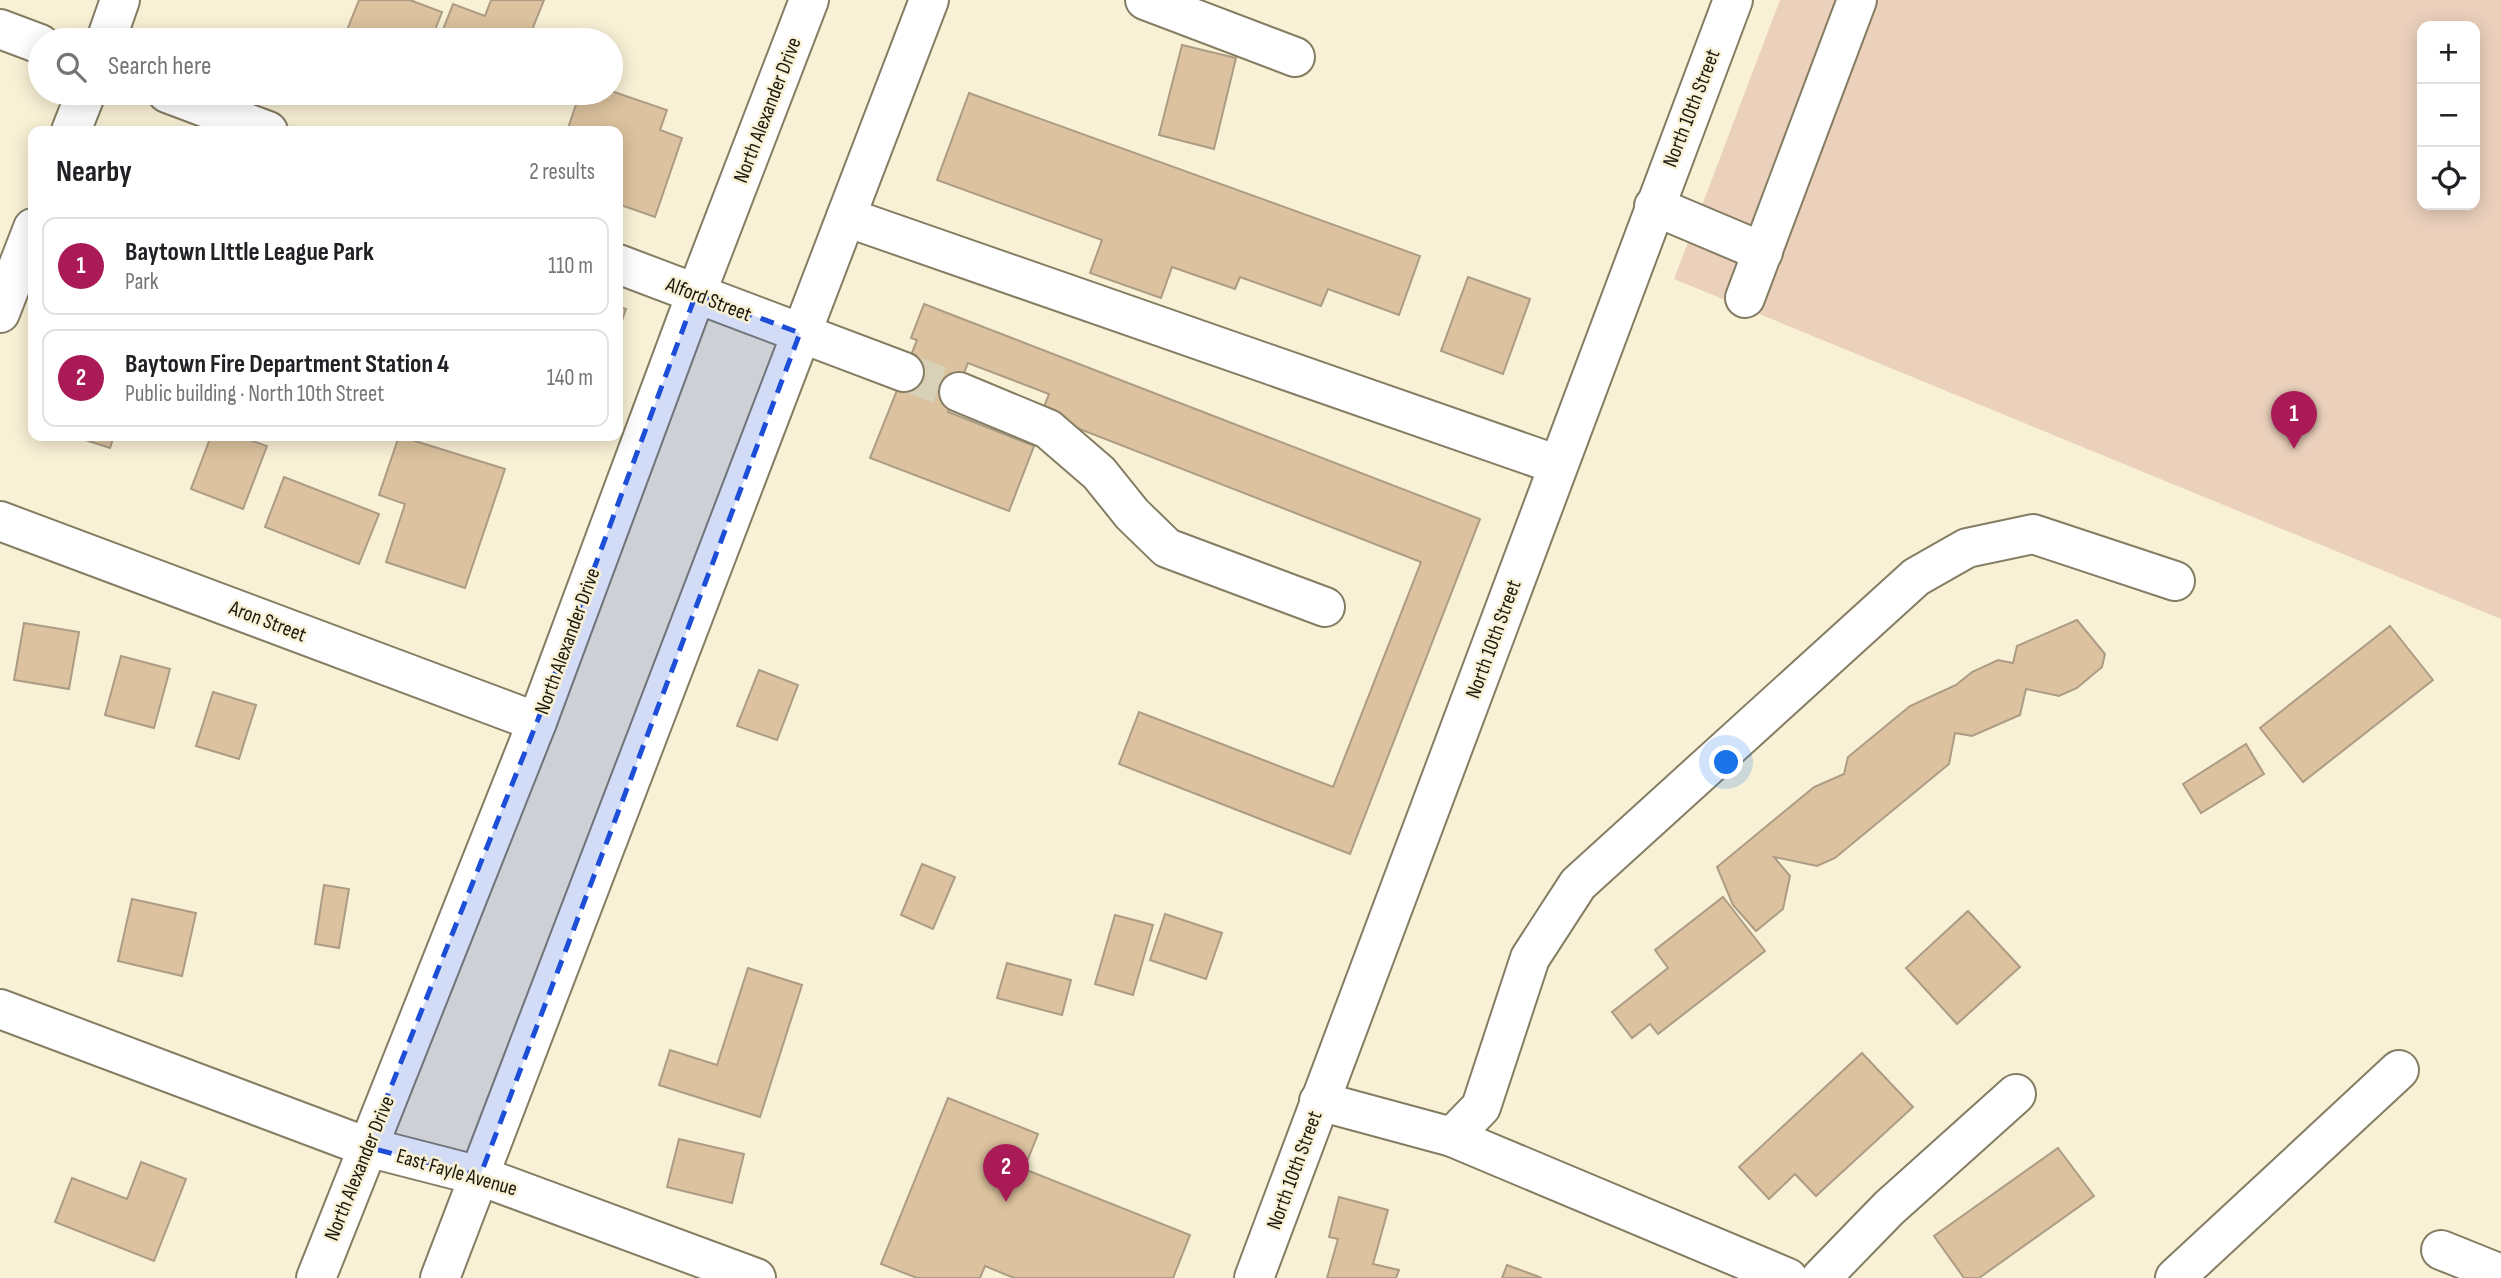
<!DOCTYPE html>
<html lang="en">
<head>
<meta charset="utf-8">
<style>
	body { margin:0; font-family:"Sofia Sans Condensed",sans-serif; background:#f6f6f6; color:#202124 }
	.controls { position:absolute; right:21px; top:21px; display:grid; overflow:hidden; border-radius:14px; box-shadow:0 4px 18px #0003 }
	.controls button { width:63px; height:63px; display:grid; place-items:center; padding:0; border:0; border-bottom:2px solid #e0e0e0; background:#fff; color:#202124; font:35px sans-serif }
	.you { position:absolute; left:1727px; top:763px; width:24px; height:24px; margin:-18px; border:5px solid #fff; border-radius:50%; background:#1a73e8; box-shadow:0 0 0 10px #1a73e833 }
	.badge { display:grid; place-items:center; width:46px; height:46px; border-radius:50%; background:#aa1a57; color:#fff; font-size:23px; font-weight:700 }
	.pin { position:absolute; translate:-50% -58px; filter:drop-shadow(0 2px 4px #0008) }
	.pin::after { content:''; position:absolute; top:37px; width:24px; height:21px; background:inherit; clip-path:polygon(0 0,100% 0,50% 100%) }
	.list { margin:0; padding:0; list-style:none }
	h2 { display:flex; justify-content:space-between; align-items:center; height:91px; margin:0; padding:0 28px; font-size:30px }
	h2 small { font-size:23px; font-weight:400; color:#757577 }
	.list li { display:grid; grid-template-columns:46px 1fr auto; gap:21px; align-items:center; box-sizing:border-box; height:98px; margin:0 14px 14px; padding:0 14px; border:2px solid #e0e0e0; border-radius:14px }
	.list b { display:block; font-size:26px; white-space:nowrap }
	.list p { margin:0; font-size:23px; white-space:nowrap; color:#757577 }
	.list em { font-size:23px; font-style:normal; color:#757577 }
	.icon { flex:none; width:38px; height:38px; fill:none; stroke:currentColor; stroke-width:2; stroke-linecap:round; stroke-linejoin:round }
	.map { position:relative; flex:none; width:2501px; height:1278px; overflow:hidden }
	.search { position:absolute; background:#fff; box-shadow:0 4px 18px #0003; left:28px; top:28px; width:595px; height:77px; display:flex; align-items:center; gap:18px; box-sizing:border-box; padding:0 24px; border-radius:38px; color:#757577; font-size:26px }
	.panel { position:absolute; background:#fff; box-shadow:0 4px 18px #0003; left:28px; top:126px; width:595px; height:315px; border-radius:14px }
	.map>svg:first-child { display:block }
	.green { fill:#ebd0bc; fill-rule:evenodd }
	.building { fill:#dcc29e; stroke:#ad9c85; stroke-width:2 }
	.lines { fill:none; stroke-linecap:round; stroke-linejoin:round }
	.minor-tunnel { stroke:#d8d1b7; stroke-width:38; stroke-dasharray:38 19; stroke-linecap:butt }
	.minor-casing { stroke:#847d63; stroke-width:42 }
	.major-casing { stroke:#847d63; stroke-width:42 }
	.minor { stroke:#fff; stroke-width:38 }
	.major { stroke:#fff; stroke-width:38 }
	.marked { fill:#1d4ed8; fill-opacity:0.2; stroke:#1d4ed8; stroke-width:5; stroke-dasharray:14 9; stroke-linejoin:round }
	.labels { text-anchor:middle; stroke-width:5; stroke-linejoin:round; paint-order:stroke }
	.street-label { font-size:21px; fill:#1c190f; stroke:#f9f1d5 }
</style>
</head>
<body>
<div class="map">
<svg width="2501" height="1278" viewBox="0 0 2501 1278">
	<rect width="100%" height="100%" fill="#f9f1d5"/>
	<path class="green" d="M1780 0H2501V619L1674 279ZM2422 26H2475V205H2422Z"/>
	<g class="building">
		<polygon points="359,0 410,0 442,12 431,40 343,40"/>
		<polygon points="491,0 544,0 528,40 439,40 453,4 485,16"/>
		<polygon points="1182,45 1236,58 1214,149 1159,135"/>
		<polygon points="611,91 667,110 660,130 682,138 655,217 618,204 618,131 567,131 580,93 611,93"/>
		<polygon points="969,93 1420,256 1399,315 1328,289 1321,306 1240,277 1235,289 1172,267 1161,298 1090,273 1102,240 937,180"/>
		<polygon points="1468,277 1530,299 1503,374 1441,351"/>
		<polygon points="924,304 1480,519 1350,854 1119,764 1139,712 1333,787 1421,562 1041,414 1049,394 968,363 948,412 1034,446 1009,511 870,458 917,340 911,338"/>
		<polygon points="618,306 626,309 618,332"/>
		<polygon points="73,436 114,436 110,448"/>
		<polygon points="211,436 238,436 267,446 243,509 191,489"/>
		<polygon points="399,436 505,469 465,588 386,562 405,504 379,495"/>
		<polygon points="284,477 379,514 359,564 265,527"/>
		<polygon points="2077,620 2105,654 2102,667 2077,688 2059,696 2026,689 2020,715 1972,736 1955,733 1949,764 1835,858 1817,866 1774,857 1790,876 1783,909 1756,931 1733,905 1717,867 1814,787 1844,774 1848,757 1910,706 1956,685 1972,672 1998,660 2013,663 2017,646"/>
		<polygon points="24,623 79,632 69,689 14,680"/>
		<polygon points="2390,626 2433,680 2303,782 2260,728"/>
		<polygon points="121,656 170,669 154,728 105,715"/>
		<polygon points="759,670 798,685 777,740 737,726"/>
		<polygon points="213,692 256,705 239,759 196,746"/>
		<polygon points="2246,744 2264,774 2201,813 2183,784"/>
		<polygon points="922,864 955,877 933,929 901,915"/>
		<polygon points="324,885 349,889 339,948 315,944"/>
		<polygon points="1723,897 1765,951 1658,1034 1650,1024 1632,1038 1612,1012 1668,968 1655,950"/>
		<polygon points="132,899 196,913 182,976 118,961"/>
		<polygon points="1968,911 2020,967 1957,1024 1906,968"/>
		<polygon points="1165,914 1222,933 1206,979 1150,960"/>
		<polygon points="1115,915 1153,925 1133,995 1095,984"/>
		<polygon points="1007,963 1071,980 1062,1015 997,998"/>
		<polygon points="748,968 802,985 760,1117 659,1085 670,1050 717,1065"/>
		<polygon points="1862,1053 1913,1107 1816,1196 1795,1174 1769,1199 1739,1167"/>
		<polygon points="948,1098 1038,1134 1024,1169 1190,1235 1173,1278 1014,1278 985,1266 980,1278 917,1278 881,1264"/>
		<polygon points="679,1139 744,1154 732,1203 667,1187"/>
		<polygon points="2058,1148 2094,1196 1979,1278 1964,1278 1934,1236"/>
		<polygon points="141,1162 186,1179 154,1261 55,1222 72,1178 127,1199"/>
		<polygon points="1339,1197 1388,1210 1373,1264 1399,1270 1396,1278 1327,1278 1338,1239 1329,1237"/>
		<polygon points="1507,1265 1542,1278 1502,1278"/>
	</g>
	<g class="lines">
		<polyline class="minor-tunnel" points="904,372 959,392"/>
		<g class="minor-casing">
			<g id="minor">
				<polyline points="1145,0 1295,57"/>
				<polyline points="0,29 40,44"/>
				<polyline points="106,40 120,0"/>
				<polyline points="167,93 268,131"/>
				<polyline points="71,131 86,93"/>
				<polyline points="1654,206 1763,252"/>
				<polyline points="846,217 1558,465"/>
				<polyline points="618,264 904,372"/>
				<polyline points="1745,298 1857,0"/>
				<polyline points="0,313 33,228"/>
				<polyline points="959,392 1048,429 1099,473 1132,514 1167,548 1325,607"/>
				<polyline points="0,521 537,722"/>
				<polyline points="0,1009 367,1147 480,1176 756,1278"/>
				<polyline points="1319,1101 1452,1137 1481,1107 1530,958 1578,884 1916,577 1967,548 2033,534 2175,581"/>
				<polyline points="1452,1137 1788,1278"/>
				<polyline points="2441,1250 2501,1274"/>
				<polyline points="1254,1278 1733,0"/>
				<polyline points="1821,1278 1889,1208 2016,1094"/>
				<polyline points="2175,1278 2399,1070"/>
			</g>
		</g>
		<g class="major-casing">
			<g id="major">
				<polyline points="316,1278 537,722 696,294 809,0"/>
				<polyline points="440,1278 929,0"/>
			</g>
		</g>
		<use href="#minor" class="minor"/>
		<use href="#major" class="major"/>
	</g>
	<path class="marked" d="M696 294 800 333 480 1176 367 1147 537 722Z"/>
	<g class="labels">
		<g class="street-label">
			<text transform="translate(1691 108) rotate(-69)" y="7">North 10th Street</text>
			<text transform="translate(767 110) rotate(-69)" y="7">North Alexander Drive</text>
			<text transform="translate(709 299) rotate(21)" y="7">Alford Street</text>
			<text transform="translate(268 621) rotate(21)" y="7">Aron Street</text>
			<text transform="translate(1493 639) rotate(-70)" y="7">North 10th Street</text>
			<text transform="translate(567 641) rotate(-70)" y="7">North Alexander Drive</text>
			<text transform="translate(359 1168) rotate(-68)" y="7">North Alexander Drive</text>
			<text transform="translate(1294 1170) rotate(-70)" y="7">North 10th Street</text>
			<text transform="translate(457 1172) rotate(16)" y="7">East Fayle Avenue</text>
		</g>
	</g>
</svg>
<div class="controls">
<button>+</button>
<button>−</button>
<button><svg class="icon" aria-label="locate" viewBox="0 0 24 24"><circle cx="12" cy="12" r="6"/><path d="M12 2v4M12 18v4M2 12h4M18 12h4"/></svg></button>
</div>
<div class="you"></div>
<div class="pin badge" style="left:2294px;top:449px">1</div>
<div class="pin badge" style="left:1006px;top:1202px">2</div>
<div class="search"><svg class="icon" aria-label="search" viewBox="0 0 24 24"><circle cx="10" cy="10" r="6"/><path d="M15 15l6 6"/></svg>Search here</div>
<section class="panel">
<h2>Nearby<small>2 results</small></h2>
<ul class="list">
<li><span class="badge">1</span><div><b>Baytown LIttle League Park</b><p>Park</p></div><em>110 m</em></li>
<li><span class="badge">2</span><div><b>Baytown Fire Department Station 4</b><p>Public building · North 10th Street</p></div><em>140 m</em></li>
</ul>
</section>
</div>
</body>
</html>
